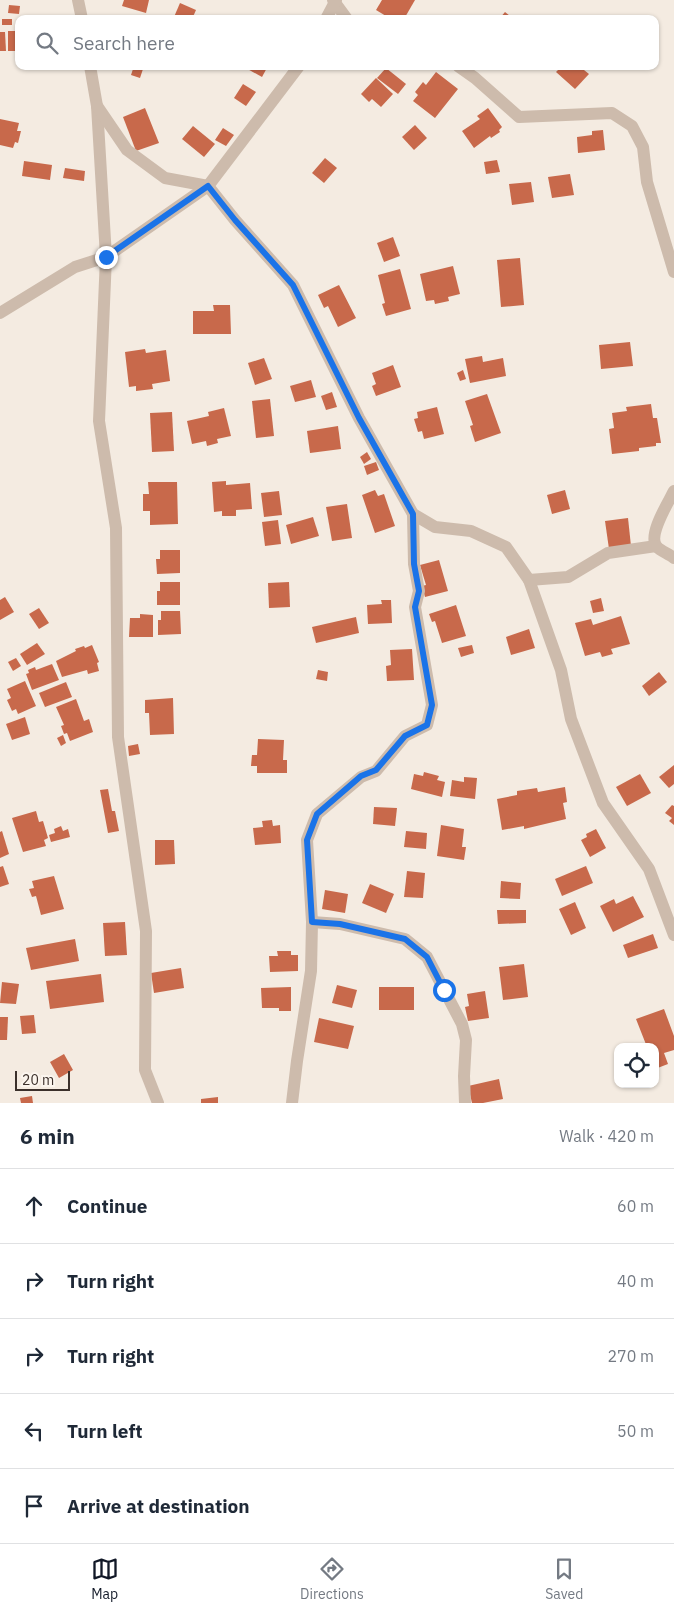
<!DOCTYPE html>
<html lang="en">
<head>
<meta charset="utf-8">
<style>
	body { margin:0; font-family:"IBM Plex Sans",sans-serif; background:#f6f6f7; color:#1f2937 }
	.controls { position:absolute; right:15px; bottom:15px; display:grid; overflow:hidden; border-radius:10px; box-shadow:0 1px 4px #0004 }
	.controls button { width:45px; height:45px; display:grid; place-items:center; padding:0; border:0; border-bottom:1px solid #e0e1e3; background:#fff; color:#1f2937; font:25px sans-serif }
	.scale { position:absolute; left:15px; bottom:12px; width:55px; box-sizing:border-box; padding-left:5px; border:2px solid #3b302b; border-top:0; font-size:14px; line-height:18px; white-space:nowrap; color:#3b302b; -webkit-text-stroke:4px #fbf5ee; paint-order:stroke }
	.stop { position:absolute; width:15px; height:15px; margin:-11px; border:4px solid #1a73e8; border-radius:50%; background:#fff }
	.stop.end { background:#1a73e8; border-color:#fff; box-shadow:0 1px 5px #0008 }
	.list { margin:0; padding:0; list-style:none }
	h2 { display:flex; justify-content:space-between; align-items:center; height:65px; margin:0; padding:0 20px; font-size:21px }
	h2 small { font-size:16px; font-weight:400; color:#747a83 }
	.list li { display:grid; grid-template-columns:32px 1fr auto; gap:15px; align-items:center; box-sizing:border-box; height:75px; padding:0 20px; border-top:1px solid #e0e1e3 }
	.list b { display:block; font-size:19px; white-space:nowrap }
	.list em { font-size:16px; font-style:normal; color:#747a83 }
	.icon { flex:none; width:28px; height:28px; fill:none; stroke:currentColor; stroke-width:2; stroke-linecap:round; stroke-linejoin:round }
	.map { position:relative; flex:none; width:674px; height:1103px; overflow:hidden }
	.search { position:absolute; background:#fff; box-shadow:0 1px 4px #0004; left:15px; right:15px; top:15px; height:55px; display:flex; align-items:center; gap:12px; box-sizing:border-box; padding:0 18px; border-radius:10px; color:#747a83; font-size:19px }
	.sheet { height:440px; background:#fff }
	nav { display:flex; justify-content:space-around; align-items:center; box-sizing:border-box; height:70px; border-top:1px solid #e0e1e3; background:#fff; font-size:14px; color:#747a83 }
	nav a { display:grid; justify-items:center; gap:2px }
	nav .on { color:#111827 }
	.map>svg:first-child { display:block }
	.building { fill:#c8694b }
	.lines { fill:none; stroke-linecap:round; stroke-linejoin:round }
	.street { stroke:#cdbbac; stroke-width:12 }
	.route { stroke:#1a73e8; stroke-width:6 }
</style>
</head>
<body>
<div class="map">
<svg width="674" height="1103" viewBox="0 0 674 1103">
	<rect width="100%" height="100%" fill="#f4ebe1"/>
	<g class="building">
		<polygon points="124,0 149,0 146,13 122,6"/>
		<polygon points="382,0 415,0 404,19 391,19 376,10"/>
		<polygon points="180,3 196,10 192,19 179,19 174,17"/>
		<polygon points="9,5 20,6 19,14 8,13"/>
		<polygon points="505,12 514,19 499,19"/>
		<rect x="2" y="19" width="10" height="6"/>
		<rect x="8" y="31" width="11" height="20"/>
		<polygon points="0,32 5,32 6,51 0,51"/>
		<polygon points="134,66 144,66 140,78 131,75"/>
		<polygon points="242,66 268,66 262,77"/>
		<polygon points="562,66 579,66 589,74 575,89 556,72"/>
		<polygon points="386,68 406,84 398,94 377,78"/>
		<polygon points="436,72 458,89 435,118 413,101 418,95 415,92 423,82 426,85"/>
		<polygon points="376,78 393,94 381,107 372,99 369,102 361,94"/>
		<polygon points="243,84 256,92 246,106 234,98"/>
		<polygon points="145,108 159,143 136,151 123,117"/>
		<polygon points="488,108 502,127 499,130 500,132 491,138 490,136 474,148 462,131 480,119 477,116"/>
		<polygon points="0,119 19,123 17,131 21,131 18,143 15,142 13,148 0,145"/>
		<polygon points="415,125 427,138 414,150 402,137"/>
		<polygon points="193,126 215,144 204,157 182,139"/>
		<polygon points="223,128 234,135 226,146 215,140"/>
		<polygon points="603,130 605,150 578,153 577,137 592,135 592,131"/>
		<polygon points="325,158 337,168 324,183 312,173"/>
		<polygon points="497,160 500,172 486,174 484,162"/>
		<polygon points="24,161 52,165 50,180 22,176"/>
		<polygon points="65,168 85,171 84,181 63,178"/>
		<polygon points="570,174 574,195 552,198 548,177"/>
		<polygon points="531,182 534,202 512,205 509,184"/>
		<polygon points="393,237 400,256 384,262 377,243"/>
		<polygon points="520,258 524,305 501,307 497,260"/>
		<polygon points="453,266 460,294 448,297 449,301 435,304 434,300 426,301 420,274"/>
		<polygon points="400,269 411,309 386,316 382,304 385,303 378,275"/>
		<polygon points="339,285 356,318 338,327 328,306 324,308 318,295"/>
		<polygon points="213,305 230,305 231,334 193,334 193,311 214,311"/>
		<polygon points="630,342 633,366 601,369 599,345"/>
		<polygon points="145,349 146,353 166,350 170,381 152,384 153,389 136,391 136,386 129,387 125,352"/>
		<polygon points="482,356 483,362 503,358 506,376 470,383 465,359"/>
		<polygon points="264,358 272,379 255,385 248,363"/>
		<polygon points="393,365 401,387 376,396 372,386 376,384 372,373"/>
		<polygon points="463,370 466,379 460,381 457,373"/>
		<polygon points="311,380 316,397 295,402 290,386"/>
		<polygon points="332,392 337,407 326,410 321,396"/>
		<polygon points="487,394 501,433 475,442 470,426 473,425 465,401"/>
		<polygon points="270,399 274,436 256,438 252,401"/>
		<polygon points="651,404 653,418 657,418 661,443 656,443 656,446 639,448 639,451 612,454 609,429 614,428 612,413 627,411 626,407"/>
		<polygon points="437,407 444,434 424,439 422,431 418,432 414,419 418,418 417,412"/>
		<polygon points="224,408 231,436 217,439 218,443 207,446 206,441 192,444 187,421 209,416 208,412"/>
		<polygon points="172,412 174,451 152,452 150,413"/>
		<polygon points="338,426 341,449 310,453 307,431"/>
		<polygon points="367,452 371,459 364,464 360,457"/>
		<polygon points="376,462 379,470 367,475 364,466"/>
		<polygon points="226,481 226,485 250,483 252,509 236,510 236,516 222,516 222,511 214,512 212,482"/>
		<polygon points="148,482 177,482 178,524 150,525 150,511 143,511 143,494 149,494"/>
		<polygon points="375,490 378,496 384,494 395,526 375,533 362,495"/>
		<polygon points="565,490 570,509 552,514 547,495"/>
		<polygon points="279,491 282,515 264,517 261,493"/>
		<polygon points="347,504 352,538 332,541 326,507"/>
		<polygon points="313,517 319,536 291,544 286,525"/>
		<polygon points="628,518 631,546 609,549 605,521"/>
		<polygon points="278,520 281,544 265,546 262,522"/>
		<polygon points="160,550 180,550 180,573 157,574 156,559 160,559"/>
		<polygon points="439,560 448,591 425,597 422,586 426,585 420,565"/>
		<polygon points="160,582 180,582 180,605 157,605 157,591 160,591"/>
		<polygon points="289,582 290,607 269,608 268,583"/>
		<polygon points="5,597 14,612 0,620 0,600"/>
		<polygon points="601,598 604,611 593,613 590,601"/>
		<polygon points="381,600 391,600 392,623 368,624 367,605 382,604"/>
		<polygon points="456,605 466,636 442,643 435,621 432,622 429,614"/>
		<polygon points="39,608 49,623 39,629 29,614"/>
		<polygon points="161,611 180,611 181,634 158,635 158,620 161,620"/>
		<polygon points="140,614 153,615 153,637 129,637 130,618 140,618"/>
		<polygon points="621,616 630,644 611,649 613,654 602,657 600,652 585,656 575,623 591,619 593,625"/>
		<polygon points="356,617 359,633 316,643 312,627"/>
		<polygon points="529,629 535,648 511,655 506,637"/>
		<polygon points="37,643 45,654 27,665 20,654"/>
		<polygon points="92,645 99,662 97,663 99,671 88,674 87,670 62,677 56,661 76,651 75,649 84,646 85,648"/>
		<polygon points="472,645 474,653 461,657 458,648"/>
		<polygon points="412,649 414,680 387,681 386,666 391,665 390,650"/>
		<polygon points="16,658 21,666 13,671 8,662"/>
		<polygon points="52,664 59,680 32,690 26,674 29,673 28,670 35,667 36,670"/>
		<polygon points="318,670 328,672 327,681 316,679"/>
		<polygon points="659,672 667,682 649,696 642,686"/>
		<polygon points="25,681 36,706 18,714 16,709 12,711 7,700 11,698 7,689"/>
		<polygon points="66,682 72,697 45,707 39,693"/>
		<polygon points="173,698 174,734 150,735 149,713 145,713 145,700"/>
		<polygon points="76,699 84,721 89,719 93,732 70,741 67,733 64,734 61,726 64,725 56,707"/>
		<polygon points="25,717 30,734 12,740 6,724"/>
		<polygon points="63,735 66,743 61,746 57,738"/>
		<polygon points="258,739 284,740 283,760 287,760 287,773 257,773 257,766 251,766 252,755 257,755"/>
		<polygon points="138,744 140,754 129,756 128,746"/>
		<polygon points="674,765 674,784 669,788 659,777"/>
		<polygon points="424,772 439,776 437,780 445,782 442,797 411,789 414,774 423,776"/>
		<polygon points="640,774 651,793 627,806 616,787"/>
		<polygon points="464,777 477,778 475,799 450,796 452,780 464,782"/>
		<polygon points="565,787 567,802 563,803 566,819 524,829 524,826 502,830 497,799 517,795 517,791 537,788 538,792"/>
		<polygon points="108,789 112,811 115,811 119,831 108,833 100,790"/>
		<polygon points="672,805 674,806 674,825 669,821 672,818 665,813"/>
		<polygon points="374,807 397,808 395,826 373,824"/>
		<polygon points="36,811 39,822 43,821 48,838 44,840 46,846 23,852 12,818"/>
		<polygon points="272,820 273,826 280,825 281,843 255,845 253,828 263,827 262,821"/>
		<polygon points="441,825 464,829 462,847 466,847 464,860 437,856"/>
		<polygon points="61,826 63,831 68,829 70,837 51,842 49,835 55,833 54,829"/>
		<polygon points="596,829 606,848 590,857 581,840 587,837 586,834"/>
		<polygon points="2,831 9,854 0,858 0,832"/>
		<polygon points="406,831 427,833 426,849 404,847"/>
		<polygon points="155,840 174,840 175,864 155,865"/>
		<polygon points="3,866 9,884 0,887 0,867"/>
		<polygon points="586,866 593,883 562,896 555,879"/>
		<polygon points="407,871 425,873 423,898 404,897"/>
		<polygon points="54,876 64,909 41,915 36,896 32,897 29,889 34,888 32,881"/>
		<polygon points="501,881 521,883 520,899 500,898"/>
		<polygon points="370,884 394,894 386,913 362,903"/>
		<polygon points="325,890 348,894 345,913 322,909"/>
		<polygon points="633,896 644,917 613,932 600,906 614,899 616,904"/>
		<polygon points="575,902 586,928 571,935 559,909"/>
		<polygon points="497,910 526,910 526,923 498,924"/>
		<polygon points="125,922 127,955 105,956 103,923"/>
		<polygon points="653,934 658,948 628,958 623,945"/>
		<polygon points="75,939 79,961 31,970 26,948"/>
		<polygon points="277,951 291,951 291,955 298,955 298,971 270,972 269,956 278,956"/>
		<polygon points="524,964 528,997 503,1000 499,967"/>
		<polygon points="181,968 184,988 154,993 151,973"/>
		<polygon points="101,974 104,1002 50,1009 46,981"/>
		<polygon points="2,982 19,984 16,1004 0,1003"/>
		<polygon points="337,985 357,990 352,1008 332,1003"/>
		<polygon points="291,987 291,1011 279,1011 279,1008 262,1008 261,988"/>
		<rect x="379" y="987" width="35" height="23"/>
		<polygon points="485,991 489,1018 468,1021 465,1007 469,1006 467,994"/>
		<polygon points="664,1009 674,1036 674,1050 664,1053 668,1064 655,1069 655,1047 647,1047 636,1019"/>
		<polygon points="34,1015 36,1033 22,1034 20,1016"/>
		<polygon points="0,1017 8,1017 7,1040 0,1040"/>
		<polygon points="319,1018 354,1026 348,1049 314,1042"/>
		<polygon points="64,1054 73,1070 59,1078 50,1062"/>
		<polygon points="499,1079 503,1099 483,1103 472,1103 468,1086"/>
		<polygon points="32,1096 33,1103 21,1103 20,1098"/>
		<polygon points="218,1097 218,1103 201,1103 201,1099"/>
	</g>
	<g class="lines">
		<g class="street">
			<polyline points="78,0 82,19"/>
			<polyline points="333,0 347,19"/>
			<polyline points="326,19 336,0"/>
			<polyline points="90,66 97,106 106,257 99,421 116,528 118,737 146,931 145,1070 158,1103"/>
			<polyline points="458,66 475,78 519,117 612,113 632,126 643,147 647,182 674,272"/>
			<polyline points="97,106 127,150 165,178 208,186 235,220 293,285 359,418 413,514 435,527 471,531 506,547 529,580 561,670 571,719 603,803 649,869 674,935"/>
			<polyline points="0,313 75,267 106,257 208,186 299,66"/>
			<path d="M674 491C668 503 647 536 657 547 661 551 669 554 674 558"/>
			<polyline points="529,580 568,577 608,553 656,546"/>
			<polyline points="312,922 340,924 405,939 427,957 462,1024 466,1040 464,1076 465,1103"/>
			<polyline points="292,1103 297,1061 311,971 312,922 307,840 317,814 361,777 376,771 405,736 427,725 432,705 415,607 419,591 414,564 413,514"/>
		</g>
	</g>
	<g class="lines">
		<polyline class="route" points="106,257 208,186 235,220 293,285 359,418 413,514 414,564 419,591 415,607 432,705 427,725 405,736 376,770 361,776 317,814 307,840 312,922 340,924 405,939 427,957 444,990"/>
	</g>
</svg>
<div class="controls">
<button><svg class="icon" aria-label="locate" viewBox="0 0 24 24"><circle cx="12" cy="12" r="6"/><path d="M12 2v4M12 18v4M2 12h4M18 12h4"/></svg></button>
</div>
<div class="scale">20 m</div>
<div class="stop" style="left:444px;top:990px"></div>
<div class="stop end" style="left:106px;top:257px"></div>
<div class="search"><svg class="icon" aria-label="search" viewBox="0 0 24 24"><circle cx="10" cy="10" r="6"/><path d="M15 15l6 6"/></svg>Search here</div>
</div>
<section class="sheet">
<h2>6 min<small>Walk · 420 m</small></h2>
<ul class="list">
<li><svg class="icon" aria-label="ahead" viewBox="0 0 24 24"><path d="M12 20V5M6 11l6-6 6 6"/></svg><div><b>Continue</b></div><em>60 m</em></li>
<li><svg class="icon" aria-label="right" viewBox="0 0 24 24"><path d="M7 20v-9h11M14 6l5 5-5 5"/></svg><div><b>Turn right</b></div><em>40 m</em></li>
<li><svg class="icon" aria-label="right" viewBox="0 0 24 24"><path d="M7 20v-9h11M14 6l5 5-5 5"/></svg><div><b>Turn right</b></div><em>270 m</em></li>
<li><svg class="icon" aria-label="left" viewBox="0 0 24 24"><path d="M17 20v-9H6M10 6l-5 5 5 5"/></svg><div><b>Turn left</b></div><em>50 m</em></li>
<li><svg class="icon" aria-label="arrive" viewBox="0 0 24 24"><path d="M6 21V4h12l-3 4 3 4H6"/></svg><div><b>Arrive at destination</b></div></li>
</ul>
</section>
<nav>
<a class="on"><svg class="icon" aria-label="map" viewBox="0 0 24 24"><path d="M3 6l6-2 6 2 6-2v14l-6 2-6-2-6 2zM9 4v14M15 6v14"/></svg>Map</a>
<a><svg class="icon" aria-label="directions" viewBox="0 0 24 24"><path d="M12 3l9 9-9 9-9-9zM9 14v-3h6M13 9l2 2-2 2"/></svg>Directions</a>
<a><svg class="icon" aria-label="saved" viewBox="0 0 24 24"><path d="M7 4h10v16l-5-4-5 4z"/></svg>Saved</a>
</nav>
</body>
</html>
